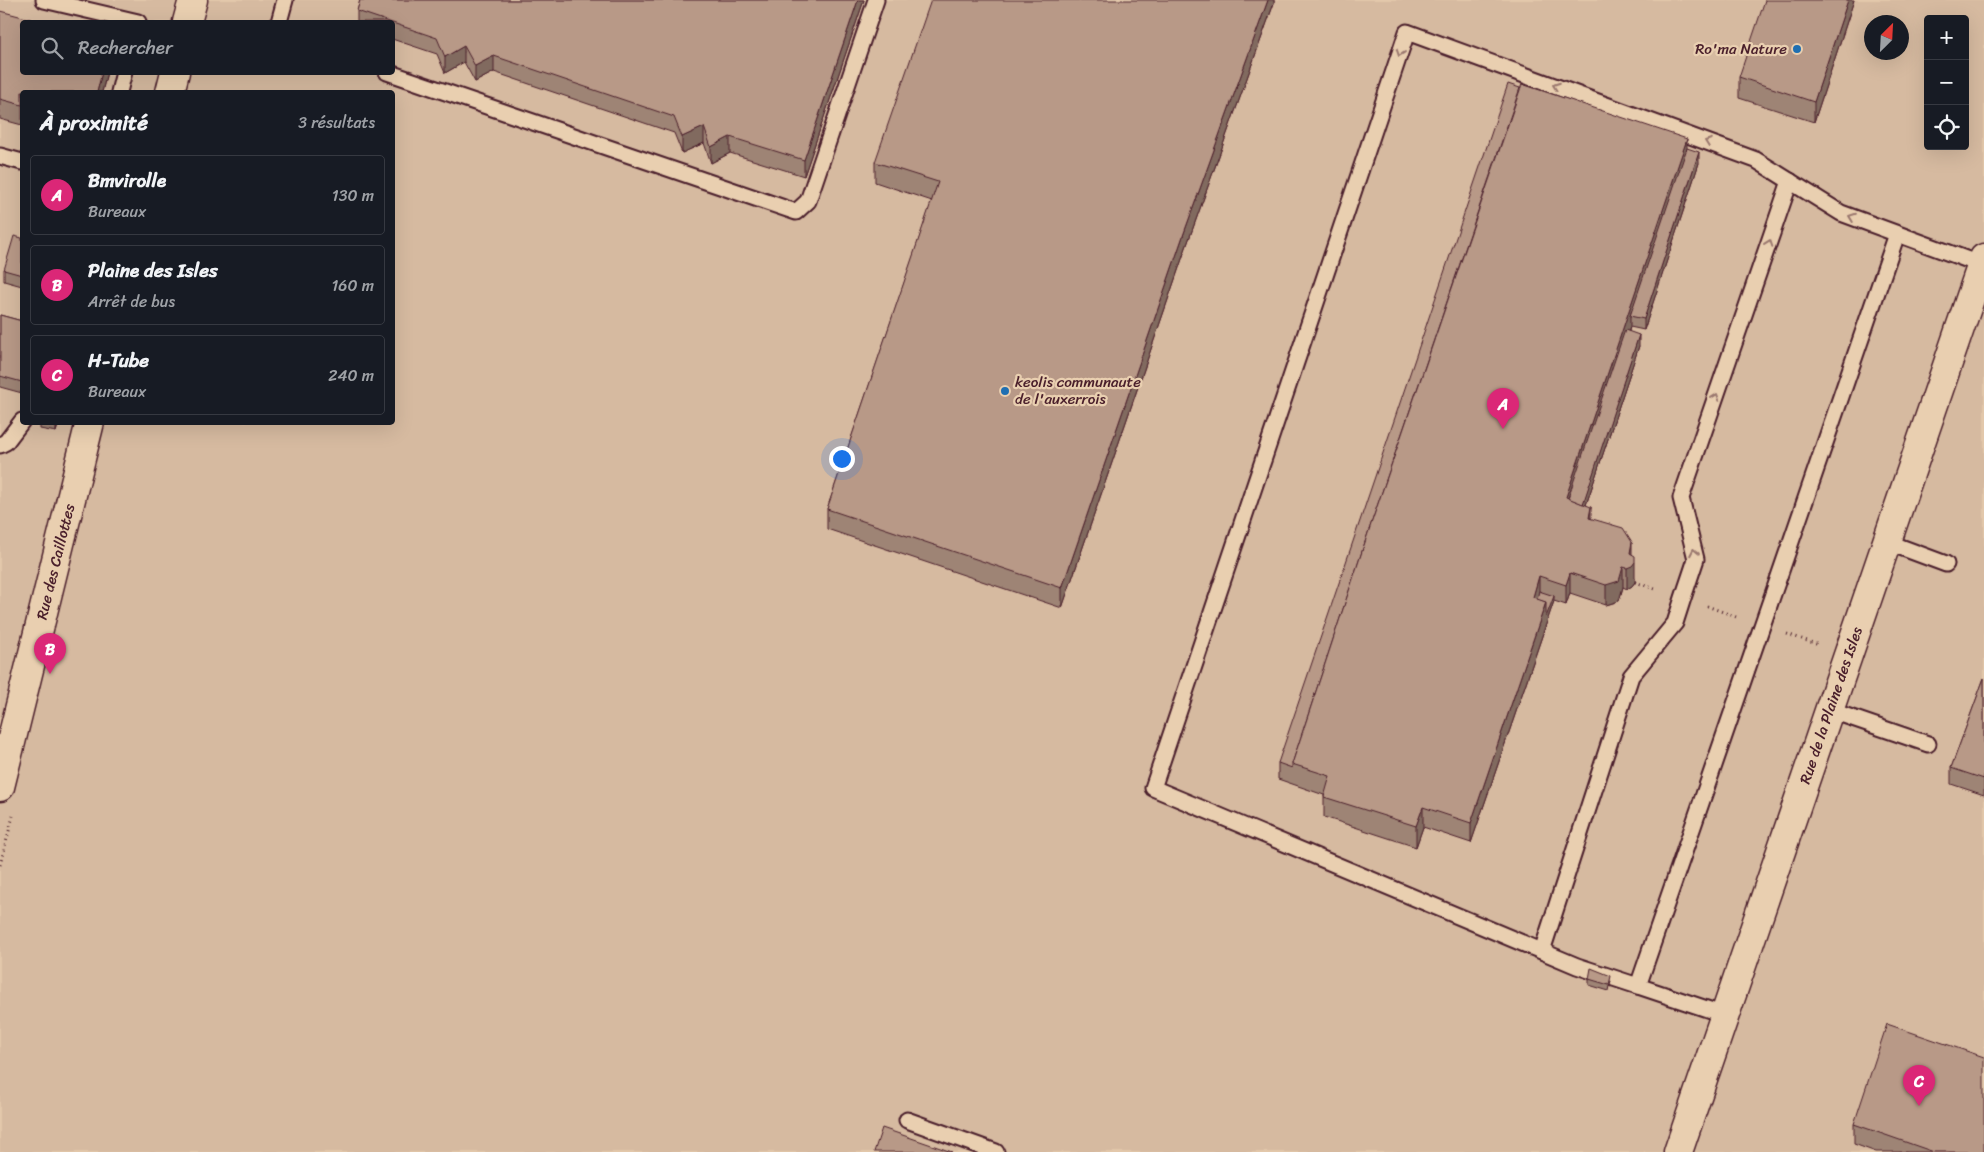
<!DOCTYPE html>
<html lang="fr">
<head>
<meta charset="utf-8">
<style>
	body { margin:0; font-family:Sriracha,sans-serif; background:#242831; color:#f1f3f6 }
	.controls { position:absolute; right:15px; top:15px; display:grid; overflow:hidden; border-radius:5px; box-shadow:0 5px 20px #0002 }
	.controls button { width:45px; height:45px; display:grid; place-items:center; padding:0; border:0; border-bottom:1px solid #363941; background:#171b24; color:#f1f3f6; font:25px sans-serif }
	.compass { position:absolute; left:1864px; top:15px; width:45px; height:45px; border-radius:50%; background:#171b24; box-shadow:0 5px 20px #0002; rotate:24deg }
	.you { position:absolute; left:841px; top:458px; width:18px; height:18px; margin:-12px; border:4px solid #fff; border-radius:50%; background:#1a73e8; box-shadow:0 0 0 8px #1a73e833 }
	.badge { display:grid; place-items:center; width:32px; height:32px; border-radius:50%; background:#db2777; color:#fff; font-size:16px; font-weight:700 }
	.pin { position:absolute; translate:-50% -41px; filter:drop-shadow(0 1px 2px #0008) }
	.pin::after { content:''; position:absolute; top:26px; width:18px; height:15px; background:inherit; clip-path:polygon(0 0,100% 0,50% 100%) }
	.list { margin:0; padding:0; list-style:none }
	h2 { display:flex; justify-content:space-between; align-items:center; height:65px; margin:0; padding:0 20px; font-size:21px }
	h2 small { font-size:16px; font-weight:400; color:#9ea1a6 }
	.list li { display:grid; grid-template-columns:32px 1fr auto; gap:15px; align-items:center; box-sizing:border-box; height:80px; margin:0 10px 10px; padding:0 10px; border:1px solid #363941; border-radius:5px }
	.list b { display:block; font-size:19px; white-space:nowrap }
	.list p { margin:0; font-size:16px; white-space:nowrap; color:#9ea1a6 }
	.list em { font-size:16px; font-style:normal; color:#9ea1a6 }
	.icon { flex:none; width:28px; height:28px; fill:none; stroke:currentColor; stroke-width:2; stroke-linecap:round; stroke-linejoin:round }
	.map { position:relative; flex:none; width:1984px; height:1152px; overflow:hidden }
	.search { position:absolute; background:#171b24; box-shadow:0 5px 20px #0002; left:20px; top:20px; width:375px; height:55px; display:flex; align-items:center; gap:12px; box-sizing:border-box; padding:0 18px; border-radius:5px; color:#9ea1a6; font-size:19px }
	.panel { position:absolute; background:#171b24; box-shadow:0 5px 20px #0002; left:20px; top:90px; width:375px; height:335px; border-radius:5px }
	.map>svg:first-child { display:block }
	.built { fill:#d6baa0; fill-rule:evenodd }
	.lines { fill:none; stroke-linecap:round; stroke-linejoin:round }
	.lane-casing { stroke:#4a1f2b; stroke-width:19 }
	.street-casing { stroke:#4a1f2b; stroke-width:31 }
	.path { stroke:#4a1f2b; stroke-width:3; stroke-dasharray:1 4; stroke-linecap:butt }
	.lane { stroke:#e9cfb0; stroke-width:15 }
	.street { stroke:#e9cfb0; stroke-width:28 }
	.wall { fill:#9e8474; stroke:#4a1f2b }
	.shaded-wall { fill:#816b5e; stroke:#4a1f2b }
	.building { fill:#b89987; stroke:#4a1f2b }
	.oneway { stroke:#9a776e }
	.poi-dot { fill:#1f6fb2; stroke:#e9cfb0; stroke-width:2 }
	.labels { text-anchor:middle; stroke-width:4.5; stroke-linejoin:round; paint-order:stroke }
	.poi-label { font-size:15px; fill:#4a1f2b; stroke:#e9cfb0; text-anchor:end }
	.street-label { font-size:15px; fill:#4a1f2b; stroke:#e9cfb0 }
</style>
</head>
<body>
<div class="map">
<svg width="1984" height="1152" viewBox="0 0 1984 1152">
	<rect width="100%" height="100%" fill="#e3c8ab"/>
	<filter id="ink" filterUnits="userSpaceOnUse"><feTurbulence type="fractalNoise" baseFrequency=".02" numOctaves="2"/><feDisplacementMap in="SourceGraphic" scale="10" xChannelSelector="R" yChannelSelector="G"/><feConvolveMatrix kernelMatrix="1 2 1 2 8 2 1 2 1" color-interpolation-filters="sRGB"/></filter>
	<g filter="url(#ink)">
		<path class="built" d="M0 0H1984V1152H0ZM1928 19H1965V146H1928ZM22 22H392V72H22ZM1872 22H1902V52H1872ZM22 92H392V422H22Z"/>
		<g class="lines">
			<g class="lane-casing">
				<g id="lane">
					<polyline points="44,0 138,22"/>
					<polyline points="279,22 285,0"/>
					<polyline points="387,72 796,212 808,201 876,0"/>
					<polyline points="119,92 124,72"/>
					<polyline points="0,156 22,162"/>
					<polyline points="0,445 6,442 22,421"/>
					<polyline points="1887,542 1946,564"/>
					<polyline points="1829,710 1928,744"/>
					<polyline points="1542,951 1631,676 1675,623 1683,598 1696,559 1681,498 1790,181"/>
					<polyline points="1638,986 1577,966 1153,788 1407,32 1756,160 1841,213 1982,265"/>
					<polyline points="1725,1015 1638,986 1897,234"/>
					<polyline points="907,1120 996,1152"/>
				</g>
			</g>
			<g class="street-casing">
				<g id="street">
					<polyline points="187,22 193,0"/>
					<polyline points="170,92 175,72"/>
					<path id="s1" d="M0 787 90 422"/>
					<path id="s2" d="M1678 1152 1984 258"/>
				</g>
			</g>
			<g class="path">
				<polyline points="1635,582 1658,590"/>
				<polyline points="1707,606 1739,618"/>
				<polyline points="1787,634 1819,645"/>
				<polyline points="0,865 13,816"/>
			</g>
			<use href="#lane" class="lane"/>
			<use href="#street" class="street"/>
		</g>
		<g class="wall">
			<polygon points="360,0 864,0 804,176 730,153 711,163 704,143 682,153 674,133 494,72 475,82 464,62 445,73 437,54 392,39 392,22 357,22 357,11"/>
			<polygon points="1274,0 1274,3 1184,253 1062,608 827,529 827,509 932,201 875,182 875,162"/>
			<polygon points="1854,0 1814,122 1739,98 1739,77"/>
			<polygon points="0,11 107,72 102,92 22,92 22,125 0,119"/>
			<polygon points="1687,148 1699,163 1644,330 1630,327 1629,331 1639,346 1586,505 1591,518 1632,554 1635,582 1632,586 1627,589 1623,587 1619,601 1606,605 1570,593 1566,605 1554,601 1471,843 1423,827 1416,847 1324,817 1324,795 1278,779 1278,763"/>
			<polygon points="22,238 22,286 4,281 4,270"/>
			<polygon points="0,315 22,321 22,393 0,387"/>
			<polygon points="40,422 59,422 56,432 40,429"/>
			<polygon points="1984,678 1984,795 1951,784 1951,768"/>
			<polygon points="1589,979 1611,981 1609,991 1589,985"/>
			<polygon points="1854,1124 1984,1152 1876,1152 1854,1144"/>
		</g>
		<g class="shaded-wall">
			<polygon points="858,0 864,0 804,176 804,160"/>
			<polygon points="1268,0 1274,0 1274,3 1184,253 1062,608 1062,588 1184,233"/>
			<polygon points="1848,0 1854,0 1814,122 1814,102"/>
			<polygon points="464,46 464,62 445,73 445,57"/>
			<polygon points="494,56 494,72 475,82 475,66"/>
			<polygon points="102,72 107,72 102,92 97,92"/>
			<polygon points="704,127 704,143 682,153 682,137"/>
			<polygon points="730,137 730,153 711,163 711,147"/>
			<polygon points="1687,139 1687,159 1630,316 1630,327 1569,508 1566,497"/>
			<polygon points="1699,152 1699,163 1644,330 1644,319"/>
			<polygon points="1639,335 1639,346 1580,523 1580,512"/>
			<polygon points="57,422 59,422 56,432 56,427"/>
			<polygon points="1591,507 1591,527 1589,518"/>
			<polygon points="1632,542 1632,562 1635,562 1635,582 1632,586 1627,589 1627,568"/>
			<polygon points="1623,567 1623,587 1619,601 1606,605 1606,585"/>
			<polygon points="1570,573 1570,593 1566,605 1566,585"/>
			<polygon points="1539,576 1539,596 1535,613 1533,597"/>
			<polygon points="1554,596 1554,601 1471,843 1471,823 1546,602"/>
			<polygon points="1423,807 1423,827 1416,847 1416,826"/>
		</g>
		<g class="building">
			<polygon points="360,0 858,0 804,160 730,137 711,147 704,127 682,137 674,117 494,56 475,66 464,46 445,57 437,38 357,11"/>
			<polygon points="931,0 1268,0 1184,233 1062,588 827,509 938,182 875,162"/>
			<polygon points="1765,0 1848,0 1814,102 1739,77"/>
			<polygon points="0,11 42,22 22,22 22,72 102,72 97,92 22,92 22,105 0,99"/>
			<polygon points="1508,84 1520,88 1370,527 1292,764 1292,768 1278,763"/>
			<polygon points="1522,84 1687,139 1566,497 1591,507 1589,518 1623,528 1632,542 1630,553 1635,556 1635,562 1632,566 1627,568 1623,567 1619,581 1606,585 1570,573 1566,585 1539,576 1533,597 1546,602 1471,823 1423,807 1416,826 1324,797 1330,776 1292,764 1370,527"/>
			<polygon points="1687,148 1699,152 1644,319 1630,316"/>
			<polygon points="14,236 22,238 22,275 4,270"/>
			<polygon points="0,315 22,321 22,382 0,376"/>
			<polygon points="1625,330 1639,335 1583,504 1568,498"/>
			<polygon points="40,422 57,422 56,427 40,423"/>
			<polygon points="1539,591 1554,596 1546,617 1546,602 1537,599"/>
			<polygon points="1984,678 1984,779 1951,768"/>
			<polygon points="1591,968 1611,976 1609,985 1589,979"/>
			<polygon points="1887,1024 1984,1057 1984,1152 1934,1152 1854,1124"/>
			<polygon points="882,1128 952,1152 874,1152"/>
		</g>
		<defs><path id="oneway-chevron" d="M-2-3.5L2.5 0L-2 3.5" fill="none" stroke-width="1.6" stroke-linecap="round" stroke-linejoin="round" transform="scale(1.25)"/></defs>
		<g class="oneway">
			<use href="#oneway-chevron" transform="translate(1400 53) rotate(109)"/>
			<use href="#oneway-chevron" transform="translate(1556 86) rotate(-160)"/>
			<use href="#oneway-chevron" transform="translate(1708 142) rotate(-160)"/>
			<use href="#oneway-chevron" transform="translate(1852 217) rotate(-159)"/>
			<use href="#oneway-chevron" transform="translate(1769 243) rotate(-71)"/>
			<use href="#oneway-chevron" transform="translate(1716 397) rotate(-71)"/>
			<use href="#oneway-chevron" transform="translate(1694 552) rotate(-101)"/>
		</g>
	</g>
	<g class="poi-dot">
		<circle cx="1797" cy="49" r="5"/>
		<circle cx="1005" cy="391" r="5"/>
	</g>
	<g class="labels">
		<g class="poi-label">
			<text x="1787" y="54">Ro'ma Nature</text>
			<text x="1015" y="387" text-anchor="start">keolis communaute<tspan x="1015" dy="17">de l'auxerrois</tspan></text>
		</g>
		<g class="street-label">
			<text dy="5" stroke="none"><textPath href="#s1" startOffset="232">Rue des Caillottes</textPath></text>
			<text dy="5" stroke="none"><textPath href="#s2" startOffset="472">Rue de la Plaine des Isles</textPath></text>
		</g>
	</g>
</svg>
<div class="controls">
<button>+</button>
<button>−</button>
<button><svg class="icon" aria-label="locate" viewBox="0 0 24 24"><circle cx="12" cy="12" r="6"/><path d="M12 2v4M12 18v4M2 12h4M18 12h4"/></svg></button>
</div>
<svg class="compass" viewBox="-18 -18 36 36"><path d="M0-13l5 13h-10z" fill="#e53935"/><path d="M0 13l5-13h-10z" fill="#9ea1a6"/></svg>
<div class="you"></div>
<div class="pin badge" style="left:1503px;top:429px">A</div>
<div class="pin badge" style="left:50px;top:674px">B</div>
<div class="pin badge" style="left:1919px;top:1106px">C</div>
<div class="search"><svg class="icon" aria-label="search" viewBox="0 0 24 24"><circle cx="10" cy="10" r="6"/><path d="M15 15l6 6"/></svg>Rechercher</div>
<section class="panel">
<h2>À proximité<small>3 résultats</small></h2>
<ul class="list">
<li><span class="badge">A</span><div><b>Bmvirolle</b><p>Bureaux</p></div><em>130 m</em></li>
<li><span class="badge">B</span><div><b>Plaine des Isles</b><p>Arrêt de bus</p></div><em>160 m</em></li>
<li><span class="badge">C</span><div><b>H-Tube</b><p>Bureaux</p></div><em>240 m</em></li>
</ul>
</section>
</div>
</body>
</html>
